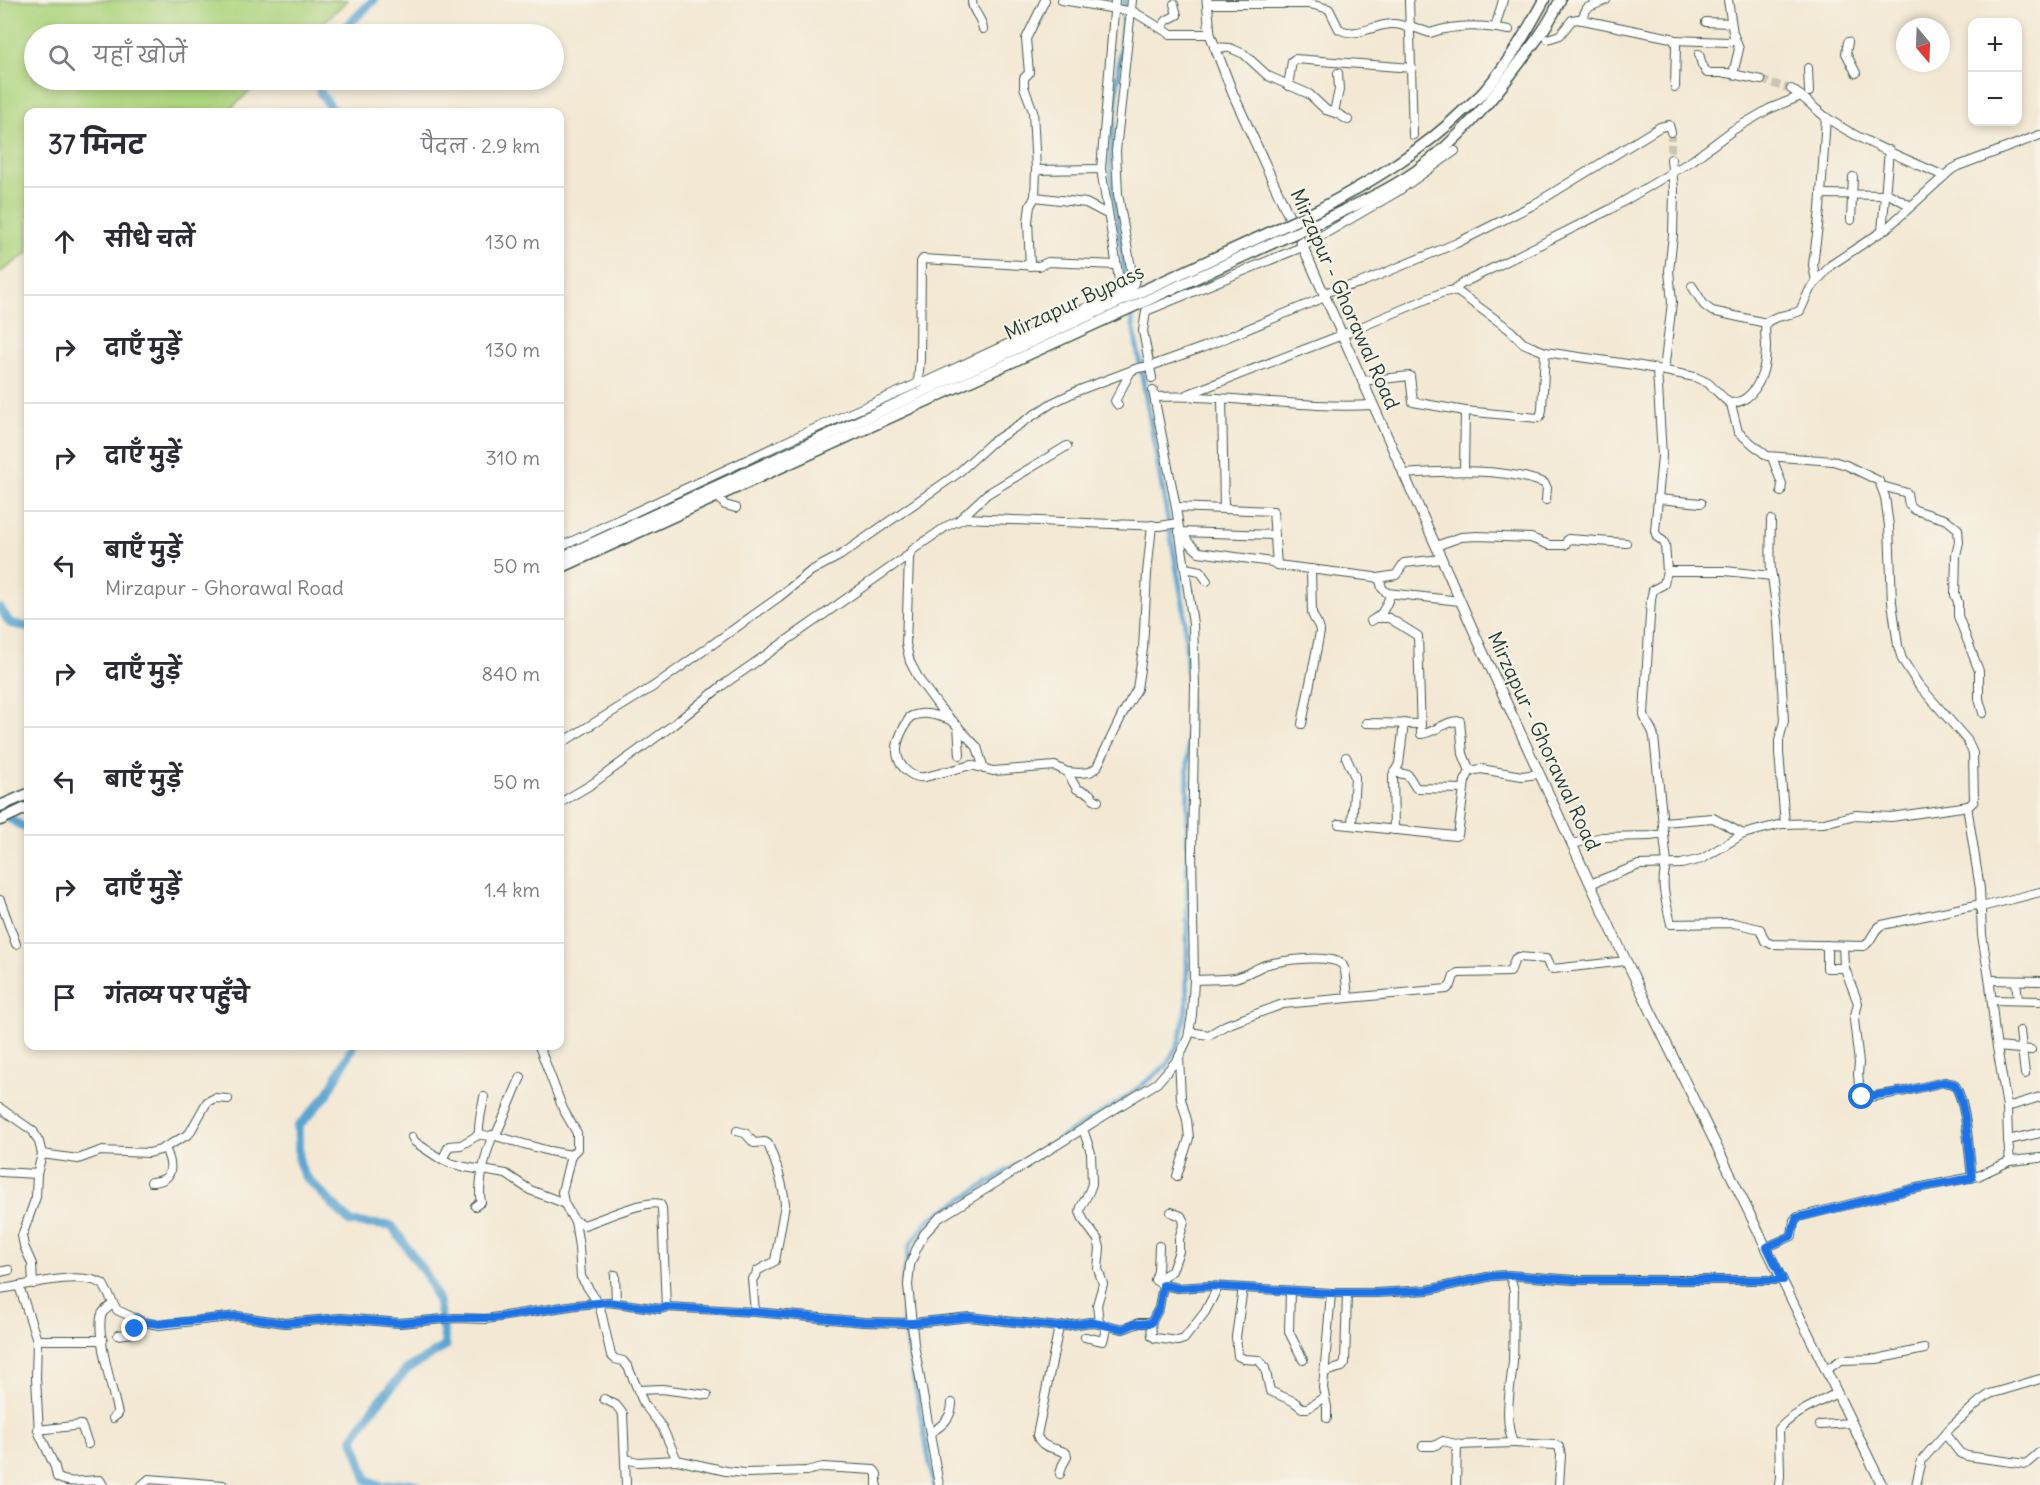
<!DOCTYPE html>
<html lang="hi">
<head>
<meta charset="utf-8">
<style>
	body { margin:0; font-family:Delius,"Playpen Sans Deva",sans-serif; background:#f2f2f3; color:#2b2b33 }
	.controls { position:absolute; right:18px; top:18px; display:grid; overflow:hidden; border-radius:12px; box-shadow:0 3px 9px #0003 }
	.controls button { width:54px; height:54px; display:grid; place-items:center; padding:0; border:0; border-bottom:2px solid #e1e1e2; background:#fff; color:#2b2b33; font:30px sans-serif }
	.compass { position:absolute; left:1896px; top:18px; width:54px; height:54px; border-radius:50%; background:#fff; box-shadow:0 3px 9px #0003; rotate:161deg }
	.stop { position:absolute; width:18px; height:18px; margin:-14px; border:4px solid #1a73e8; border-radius:50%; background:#fff }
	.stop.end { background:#1a73e8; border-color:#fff; box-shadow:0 2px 6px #0008 }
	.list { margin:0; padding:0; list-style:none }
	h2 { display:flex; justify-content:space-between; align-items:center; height:78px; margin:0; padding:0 24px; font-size:26px }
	h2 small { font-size:20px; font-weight:400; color:#7c7c81 }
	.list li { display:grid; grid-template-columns:39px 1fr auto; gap:18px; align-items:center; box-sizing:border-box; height:108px; padding:0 24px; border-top:2px solid #e1e1e2 }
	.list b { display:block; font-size:22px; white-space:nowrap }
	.list p { margin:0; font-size:20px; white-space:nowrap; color:#7c7c81 }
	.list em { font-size:20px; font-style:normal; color:#7c7c81 }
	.icon { flex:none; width:33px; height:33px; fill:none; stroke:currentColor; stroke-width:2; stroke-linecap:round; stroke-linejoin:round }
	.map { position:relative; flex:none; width:2040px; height:1485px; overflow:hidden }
	.search { position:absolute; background:#fff; box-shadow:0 3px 9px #0003; left:24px; top:24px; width:540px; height:66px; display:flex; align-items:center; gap:15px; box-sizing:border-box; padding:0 21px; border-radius:33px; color:#7c7c81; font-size:22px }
	.panel { position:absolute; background:#fff; box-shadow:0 3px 9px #0003; left:24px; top:108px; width:540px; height:942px; border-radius:12px }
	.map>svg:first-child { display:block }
	.green { fill:#add47e; stroke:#668859; stroke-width:1.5 }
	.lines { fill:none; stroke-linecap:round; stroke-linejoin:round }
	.canal { stroke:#59a4d1; stroke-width:5 }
	.river { stroke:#59a4d1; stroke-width:9 }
	.minor-tunnel { stroke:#c9c6b3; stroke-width:8; stroke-dasharray:8 4; stroke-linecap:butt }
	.minor-casing { stroke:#3f574c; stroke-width:10 }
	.major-casing { stroke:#3f574c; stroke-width:11 }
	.highway-casing { stroke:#3f574c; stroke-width:13 }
	.minor { stroke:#fff; stroke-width:8 }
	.major { stroke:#fff; stroke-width:9 }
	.highway { stroke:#fff; stroke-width:10 }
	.highway-bridge-casing { stroke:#3f574c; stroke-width:13; stroke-linecap:butt }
	.highway-bridge { stroke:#fff; stroke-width:10 }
	.route { stroke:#1a73e8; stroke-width:8 }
	.labels { text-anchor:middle; stroke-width:4.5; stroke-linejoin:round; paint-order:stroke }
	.street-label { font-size:20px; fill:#1f3d34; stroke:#f7f3e8 }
</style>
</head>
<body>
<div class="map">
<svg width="2040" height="1485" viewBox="0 0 2040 1485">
	<rect width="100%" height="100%" fill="#f7f3e8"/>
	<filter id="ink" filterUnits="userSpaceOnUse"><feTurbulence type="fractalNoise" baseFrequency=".0167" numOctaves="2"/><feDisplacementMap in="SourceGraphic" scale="12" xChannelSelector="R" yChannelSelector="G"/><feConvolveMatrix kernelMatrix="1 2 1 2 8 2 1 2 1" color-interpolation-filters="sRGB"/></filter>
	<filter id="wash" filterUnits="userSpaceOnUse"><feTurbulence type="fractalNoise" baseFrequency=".008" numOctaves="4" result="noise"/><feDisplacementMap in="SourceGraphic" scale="24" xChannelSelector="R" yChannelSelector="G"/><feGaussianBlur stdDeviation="1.35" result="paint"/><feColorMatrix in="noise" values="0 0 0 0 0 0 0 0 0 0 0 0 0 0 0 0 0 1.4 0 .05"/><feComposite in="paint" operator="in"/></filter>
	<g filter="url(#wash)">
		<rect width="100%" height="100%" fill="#f3e8d3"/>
		<polygon class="green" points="0,0 348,0 311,34 34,34 34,80 262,80 227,112 28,112 28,253 0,272"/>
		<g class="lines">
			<g class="canal">
				<polyline points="1125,0 1110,165 1127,290"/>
				<polyline points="934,1485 904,1325 903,1282 910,1245 930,1219 1131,1094 1167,1065 1179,1042 1187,1006 1188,683 1184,609 1130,308"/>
			</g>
			<g class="river">
				<polyline points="339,34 374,0"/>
				<polyline points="320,80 320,92 334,112"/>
				<polyline points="0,608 10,623 28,627"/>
				<polyline points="0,812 23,827 28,825"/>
				<polyline points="353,1046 327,1095 298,1127 299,1162 304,1175 350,1222 392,1226 427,1276 438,1301 446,1346 407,1369 375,1406 353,1438 367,1480 380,1485"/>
				<polyline points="388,1485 410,1483 416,1485"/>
			</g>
		</g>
	</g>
	<g filter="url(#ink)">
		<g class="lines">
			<g class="minor-tunnel">
				<polyline points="1761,80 1791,89"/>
				<polyline points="1671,132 1671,159"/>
			</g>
			<g class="minor-casing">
				<g id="minor">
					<path d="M972 0C971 11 982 17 983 29"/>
					<polyline points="1062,0 1134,12 1170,34 1210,34"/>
					<polyline points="1115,0 1101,169 1121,292"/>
					<polyline points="1409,0 1413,135"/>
					<polyline points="1728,0 1733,33 1739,49 1733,74"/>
					<path d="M1207 4H1310L1329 9 1339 29C1362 42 1383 13 1410 29L1413 27 1430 33C1455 24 1483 25 1509 30"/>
					<polyline points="1581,20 1587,8 1606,0"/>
					<polyline points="1706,22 1731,23"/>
					<polyline points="1161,28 1167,20 1177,15 1174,4"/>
					<polyline points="1495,28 1503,0"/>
					<polyline points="1548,39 1560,35 1572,20 1578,19 1671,38 1675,41 1676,46 1675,87"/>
					<polyline points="1674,40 1728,42 1735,40"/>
					<polyline points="1848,42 1846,53 1856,73"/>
					<polyline points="1214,47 1230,48 1244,54 1268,76 1309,94 1326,110 1338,114 1348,120"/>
					<polyline points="1699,54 1702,65 1707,73 1727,73 1761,80"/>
					<polyline points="1808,68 1809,92"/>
					<polyline points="1288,86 1292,61 1295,59 1412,68"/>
					<path d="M1791 89C1804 97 1815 109 1827 118 1862 142 1906 159 1944 176"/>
					<polyline points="1334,112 1339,90 1338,73"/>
					<polyline points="1036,170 1101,169"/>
					<polyline points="1885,192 1911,206"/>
					<polyline points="1821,194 1885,195"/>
					<polyline points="1035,197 1086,203 1107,214"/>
					<polyline points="1851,220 1853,177"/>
					<polyline points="1882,232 1889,150"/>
					<polyline points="1116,265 1048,262 1039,266 923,259 921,262 920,359 918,382 925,382 1133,286 1135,280 1131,268 1118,194 1116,151 1132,0"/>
					<polyline points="1030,266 1028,221 1030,206 1035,197 1036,170 1033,111 1024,87 1024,78 1029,73 1026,39 1045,0"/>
					<polyline points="1816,281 1813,265 1820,210 1826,117"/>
					<polyline points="1692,286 1704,305 1712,311 1766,323"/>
					<polyline points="1453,290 1463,283 1609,210 1693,160 1733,130 1769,109 1801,96"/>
					<polyline points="1323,293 1360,283 1457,243 1533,205 1660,127 1669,125 1671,132"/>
					<path d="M1657 370 1662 456 1655 531 1657 537 1663 541 1665 545 1667 571 1664 584 1653 590 1651 599 1644 714C1645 723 1652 726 1654 737L1667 864C1659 882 1667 905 1671 924L1734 923 1760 929 1765 941 1771 944 1864 946C1873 941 1872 930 1882 925L1981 904"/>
					<polyline points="1664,371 1672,302 1669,271 1673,235 1674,190 1671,159"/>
					<polyline points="1152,378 1143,331 1146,311 1302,247 1397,192 1455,151"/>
					<polyline points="1362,381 1410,376 1413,402 1465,411 1464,470"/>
					<path d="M1186 395 1342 335 1441 293 1449 291 1458 292 1509 329 1523 343 1530 346 1545 352 1641 366 1695 377 1708 383 1728 402C1734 404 1740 402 1746 398 1761 387 1766 365 1766 347 1766 338 1764 331 1766 323 1776 314 1789 316 1800 311L1810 289 1831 265 1887 228 1951 170 1958 166 2040 135"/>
					<path d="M1155 397C1227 394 1300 409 1372 405"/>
					<polyline points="1222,399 1224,509"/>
					<polyline points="1118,405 1115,401 1131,371"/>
					<polyline points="1465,411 1538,418 1541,415 1542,409 1545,352"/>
					<polyline points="1772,457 1782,484 1781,492"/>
					<path d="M1403 474C1447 471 1502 467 1544 483L1547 488 1546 500"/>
					<polyline points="1882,486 1907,493 1909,505 1915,510 1947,520 1958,529 1959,542 1956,555 1955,595 1958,602 1958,616 1979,671 1979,699 1983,713"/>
					<polyline points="715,493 725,505 736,508"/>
					<polyline points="1658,499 1701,503"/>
					<polyline points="1176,507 1273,511 1277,565"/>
					<polyline points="960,519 987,494 1067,446"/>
					<path d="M1771 520C1771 533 1769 566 1772 576"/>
					<polyline points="1179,532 1275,535"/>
					<polyline points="1182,532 1189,543 1199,552 1272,562 1277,565 1374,577 1380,580 1382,588 1387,593 1460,601"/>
					<polyline points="1436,546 1461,537 1477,536 1531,538 1549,545 1565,545 1568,539 1626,543"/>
					<polyline points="560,547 798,436 919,383"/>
					<polyline points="1185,568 1200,571 1207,581"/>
					<polyline points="1667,571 1725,571 1772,576 1778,621 1784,721 1779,740 1779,753 1785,824"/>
					<polyline points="1378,578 1396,575 1404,563 1442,559"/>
					<path d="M1378 618H1389L1418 636 1421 734C1435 733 1446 720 1460 721L1463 754 1470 771"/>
					<path d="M1371 621C1384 615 1385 606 1391 594"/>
					<path d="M953 721C939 716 924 710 910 717 905 725 897 738 897 749 896 764 910 779 925 777L971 765 993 771 1055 766 1067 772 1079 773 1090 772 1097 767 1123 713 1137 689 1143 649 1147 573 1152 525"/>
					<polyline points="1366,723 1421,724"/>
					<path d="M1302 724 1320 632C1320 624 1314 621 1312 613L1311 569"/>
					<polyline points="958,726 960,755"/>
					<polyline points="560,744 654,686 779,597 811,571 841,555 957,474 991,443 1052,403 1077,391 1138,368 1151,366 1204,347 1325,297"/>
					<polyline points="1346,757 1355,777 1352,825"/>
					<polyline points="984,769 977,747 940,708 920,681 910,662 906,644 909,558 911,551 947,526 965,518 1160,526 1178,523"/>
					<polyline points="1067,772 1077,789 1090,794 1094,799 1098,801"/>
					<polyline points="1394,772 1408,775 1416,788 1464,789"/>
					<polyline points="560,803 592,784 673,725 723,685 910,554"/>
					<polyline points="1967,806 1980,889 1982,935 1990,984 1995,1035 2007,1107 2008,1140 2010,1161"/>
					<polyline points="1663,822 1713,818 1743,834 1782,824 1824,823 1855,815 1891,817 1969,806 1974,801 1973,753 1967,740 1918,684 1902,659 1898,646 1892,602 1889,526 1885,497 1879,481 1846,465 1833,461 1767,456 1738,432 1731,404"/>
					<polyline points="1339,824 1455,836 1458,835 1459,828 1465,781 1470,771 1481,769 1522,776 1539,774"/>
					<polyline points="1394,830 1393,775 1399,764 1404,723"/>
					<polyline points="1572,844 1602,837 1650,836 1664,834"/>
					<polyline points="1590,884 1639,865 1681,864 1702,859 1743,834"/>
					<polyline points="0,900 16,944"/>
					<polyline points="1981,907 2040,892"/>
					<polyline points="1827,945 1827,968 1845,968"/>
					<path d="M1843 946 1844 966 1858 1003 1854 1020 1859 1063 1858 1074 1860 1095 1863 1098 1906 1091 1944 1082 1954 1084C1967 1102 1969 1154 1972 1178"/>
					<path d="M1194 980C1207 979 1222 980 1235 978 1246 975 1255 969 1265 965 1282 960 1328 954 1342 964L1345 970 1348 997"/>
					<polyline points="1990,980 2040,981"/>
					<polyline points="2016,981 2018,1000"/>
					<polyline points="1992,1000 2040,1001"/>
					<polyline points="2020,1031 2025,1074"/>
					<polyline points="1189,1032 1209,1035 1226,1025 1283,1004 1447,989 1451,985 1454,976 1458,973 1510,972 1515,959 1518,957 1546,959 1550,968 1553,969 1626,961"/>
					<path d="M539 1046 563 1109 577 1133V1149L571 1155 562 1192 564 1203 572 1217 575 1221 584 1225C600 1220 646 1199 660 1204L662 1208 666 1307"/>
					<polyline points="1997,1047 2031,1050"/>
					<polyline points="2007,1107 2040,1097"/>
					<polyline points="0,1108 33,1131 39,1142 42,1154 37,1174 36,1197 22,1236 24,1246 32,1264 33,1284"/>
					<polyline points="1083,1129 1091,1153 1092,1184 1089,1192 1081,1207 1080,1212 1084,1221 1098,1240 1100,1248 1098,1269 1103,1284 1097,1305 1099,1323"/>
					<path d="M737 1131 745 1133 754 1143 765 1142 768 1144C776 1163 783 1183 785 1204L775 1261 757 1271 756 1276 752 1279 755 1312"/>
					<path d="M479 1135C478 1122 482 1110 484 1097"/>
					<path d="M495 1136C505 1117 512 1096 521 1077"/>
					<polyline points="412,1137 415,1142 439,1158 443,1158 449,1146 461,1145 480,1134 492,1137 492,1135 549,1151 571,1155"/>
					<polyline points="2008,1140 2040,1133"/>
					<polyline points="42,1154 78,1159 100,1151 149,1153 160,1150 189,1134 207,1102 215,1098 228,1099"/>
					<polyline points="440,1158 450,1163 465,1167 506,1174 530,1190 564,1203"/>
					<polyline points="0,1172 37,1174"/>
					<polyline points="1177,1176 1189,1138 1187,1120 1181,1099 1179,1057"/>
					<path d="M151 1182C175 1181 173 1165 165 1148"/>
					<path d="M475 1206 481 1202C477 1186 486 1153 492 1137"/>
					<polyline points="575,1221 579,1247 581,1277 598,1303"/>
					<polyline points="1159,1246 1158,1271 1155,1280 1163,1285"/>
					<polyline points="1767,1247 1792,1236 1794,1220 1798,1217 1912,1189 1978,1176 2010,1161 2040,1158"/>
					<polyline points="0,1272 9,1270"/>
					<polyline points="615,1275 616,1302"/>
					<path d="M1508 1275 1511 1279 1514 1291C1513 1314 1514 1337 1513 1361 1511 1388 1503 1417 1513 1443L1556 1445 1559 1447 1561 1455 1559 1485"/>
					<polyline points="1160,1282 1165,1275 1172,1271 1179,1251 1179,1239 1184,1222 1181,1216 1171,1212"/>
					<path d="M19 1286 37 1340 36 1378 39 1433 55 1467 57 1477C69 1485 86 1480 100 1480L103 1485"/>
					<polyline points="1243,1288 1236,1337 1238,1356 1244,1359 1259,1360 1265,1368 1270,1391 1293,1401 1302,1408 1308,1408 1324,1397"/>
					<path d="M0 1289C27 1286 78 1270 103 1284L117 1310 143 1322 159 1325 237 1316 285 1323 341 1318 400 1323 455 1318 486 1319 576 1305 608 1302 660 1309 666 1307 755 1312 864 1322 913 1323 970 1317 1059 1327 1090 1322 1123 1329 1139 1323H1151L1159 1308 1163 1285 1178 1288 1209 1286 1331 1293H1376L1428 1290 1492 1276 1508 1275 1574 1280H1783"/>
					<polyline points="1290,1291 1289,1332 1303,1360"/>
					<polyline points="599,1303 611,1355 615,1359 623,1361 628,1367 644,1404 662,1427 677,1460 726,1471 745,1473 806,1471 823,1467 874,1470 877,1474 877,1485"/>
					<path d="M113 1304C109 1307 104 1310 102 1314 95 1331 113 1391 117 1410L118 1414 113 1418"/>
					<polyline points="1151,1323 1152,1336 1155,1338 1178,1341 1184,1339 1205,1312 1218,1287"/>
					<path d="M1059 1327 1037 1435C1041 1449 1055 1447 1066 1453L1067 1457 1062 1466 1060 1474"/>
					<polyline points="118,1335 134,1333 136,1328 136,1318"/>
					<polyline points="1085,1337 1103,1341 1107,1325"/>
					<polyline points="37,1340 103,1340"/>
					<polyline points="1826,1370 1841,1360 1877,1359 1924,1349"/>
					<polyline points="1325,1372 1342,1367 1345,1363 1347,1293"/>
					<polyline points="638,1390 662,1389 707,1395"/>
					<polyline points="604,1399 616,1405 623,1414 626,1485"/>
					<polyline points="1327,1418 1327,1407 1323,1388 1331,1293"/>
					<polyline points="1820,1425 1851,1423"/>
					<polyline points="38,1430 81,1425 88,1444"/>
					<path d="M930 1433C942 1426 952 1418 952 1403"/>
					<polyline points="1945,1434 1960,1453 1967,1456 2026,1464 2040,1452"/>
					<polyline points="1423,1446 1434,1446 1443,1441 1460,1445"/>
					<polyline points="626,1459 638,1462 677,1460"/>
					<polyline points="142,1485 149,1479 223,1485"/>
					<polyline points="939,1485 914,1344 908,1285 910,1265 916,1250 924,1234 939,1218 1157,1083 1178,1059 1188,1038 1192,1015 1194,980 1192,849 1195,685 1193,624 1176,507 1153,391"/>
					<polyline points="1456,1485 1457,1445 1513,1443"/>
					<path d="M1779 1485 1780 1476 1779 1429C1793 1413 1818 1403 1837 1393"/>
					<polyline points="1916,1485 1922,1460 1951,1427 1980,1401 1990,1394 2040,1379"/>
				</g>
			</g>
			<g class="major-casing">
				<polyline id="major" points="1207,0 1210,34 1233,94 1308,258 1479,643 1619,946 1882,1485"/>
			</g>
			<g class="highway-casing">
				<g id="highway">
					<path d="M1318 210C1370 182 1421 152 1464 110 1472 103 1481 96 1487 88 1510 61 1527 31 1544 0"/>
					<path d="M1322 221C1354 206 1387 191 1416 171 1457 142 1491 101 1520 62 1535 42 1550 23 1560 0"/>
					<polyline points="560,558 1273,231"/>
					<polyline points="560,568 1277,241"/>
					<polyline points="0,806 28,794"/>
					<polyline points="0,820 28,807"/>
				</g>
			</g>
			<use href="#minor" class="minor"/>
			<use href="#major" class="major"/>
			<use href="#highway" class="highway"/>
			<g class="highway-bridge-casing">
				<g id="highway-bridge">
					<polyline points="1273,231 1318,210"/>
					<polyline points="1277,241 1322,221"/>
				</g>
			</g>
			<use href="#highway-bridge" class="highway-bridge"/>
		</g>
	</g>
	<g class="lines" filter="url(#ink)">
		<path class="route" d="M135 1329 136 1318 143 1322 159 1324 237 1316 285 1323 341 1318 400 1323 455 1318H494L576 1305 608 1302 660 1309 666 1307 755 1312 864 1322 913 1323 970 1317 1059 1327 1090 1322 1123 1329 1134 1324 1151 1323 1159 1308 1163 1285 1178 1288 1209 1286 1330 1293H1377L1428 1290 1492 1276 1508 1275 1574 1280H1783L1767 1247 1791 1236 1796 1218 1912 1189 1972 1178C1969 1154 1967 1103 1954 1084L1944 1082 1906 1091 1862 1097"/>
	</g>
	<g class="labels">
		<g class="street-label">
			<text transform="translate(1345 299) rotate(66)" y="7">Mirzapur - Ghorawal Road</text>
			<text transform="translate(1074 302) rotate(-25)" y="7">Mirzapur Bypass</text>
			<text transform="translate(1544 741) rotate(65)" y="7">Mirzapur - Ghorawal Road</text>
		</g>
	</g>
</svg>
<div class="controls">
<button>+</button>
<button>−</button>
</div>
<svg class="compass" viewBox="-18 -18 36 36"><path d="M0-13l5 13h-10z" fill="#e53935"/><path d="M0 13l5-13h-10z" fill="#7c7c81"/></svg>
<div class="stop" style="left:1862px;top:1097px"></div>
<div class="stop end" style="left:135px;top:1329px"></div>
<div class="search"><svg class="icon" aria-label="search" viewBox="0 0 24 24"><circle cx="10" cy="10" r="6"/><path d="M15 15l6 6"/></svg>यहाँ खोजें</div>
<section class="panel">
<h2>37 मिनट<small>पैदल · 2.9 km</small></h2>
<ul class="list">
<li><svg class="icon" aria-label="ahead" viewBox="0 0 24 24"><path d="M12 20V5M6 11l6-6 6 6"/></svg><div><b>सीधे चलें</b></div><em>130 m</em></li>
<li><svg class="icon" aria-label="right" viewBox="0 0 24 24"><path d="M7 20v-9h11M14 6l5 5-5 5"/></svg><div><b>दाएँ मुड़ें</b></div><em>130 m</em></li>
<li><svg class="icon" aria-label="right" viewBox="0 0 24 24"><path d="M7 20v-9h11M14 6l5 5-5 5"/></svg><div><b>दाएँ मुड़ें</b></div><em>310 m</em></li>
<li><svg class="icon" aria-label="left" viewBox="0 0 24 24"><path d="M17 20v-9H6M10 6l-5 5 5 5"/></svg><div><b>बाएँ मुड़ें</b><p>Mirzapur - Ghorawal Road</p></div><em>50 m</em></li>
<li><svg class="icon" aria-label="right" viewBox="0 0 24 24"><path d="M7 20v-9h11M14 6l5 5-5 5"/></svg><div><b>दाएँ मुड़ें</b></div><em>840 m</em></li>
<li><svg class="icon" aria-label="left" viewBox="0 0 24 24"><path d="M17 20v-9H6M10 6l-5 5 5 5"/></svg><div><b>बाएँ मुड़ें</b></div><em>50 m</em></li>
<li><svg class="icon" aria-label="right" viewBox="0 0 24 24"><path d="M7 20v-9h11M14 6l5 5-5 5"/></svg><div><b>दाएँ मुड़ें</b></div><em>1.4 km</em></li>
<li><svg class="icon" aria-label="arrive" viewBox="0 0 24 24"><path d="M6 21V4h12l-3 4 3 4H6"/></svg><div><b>गंतव्य पर पहुँचे</b></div></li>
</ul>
</section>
</div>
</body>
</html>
